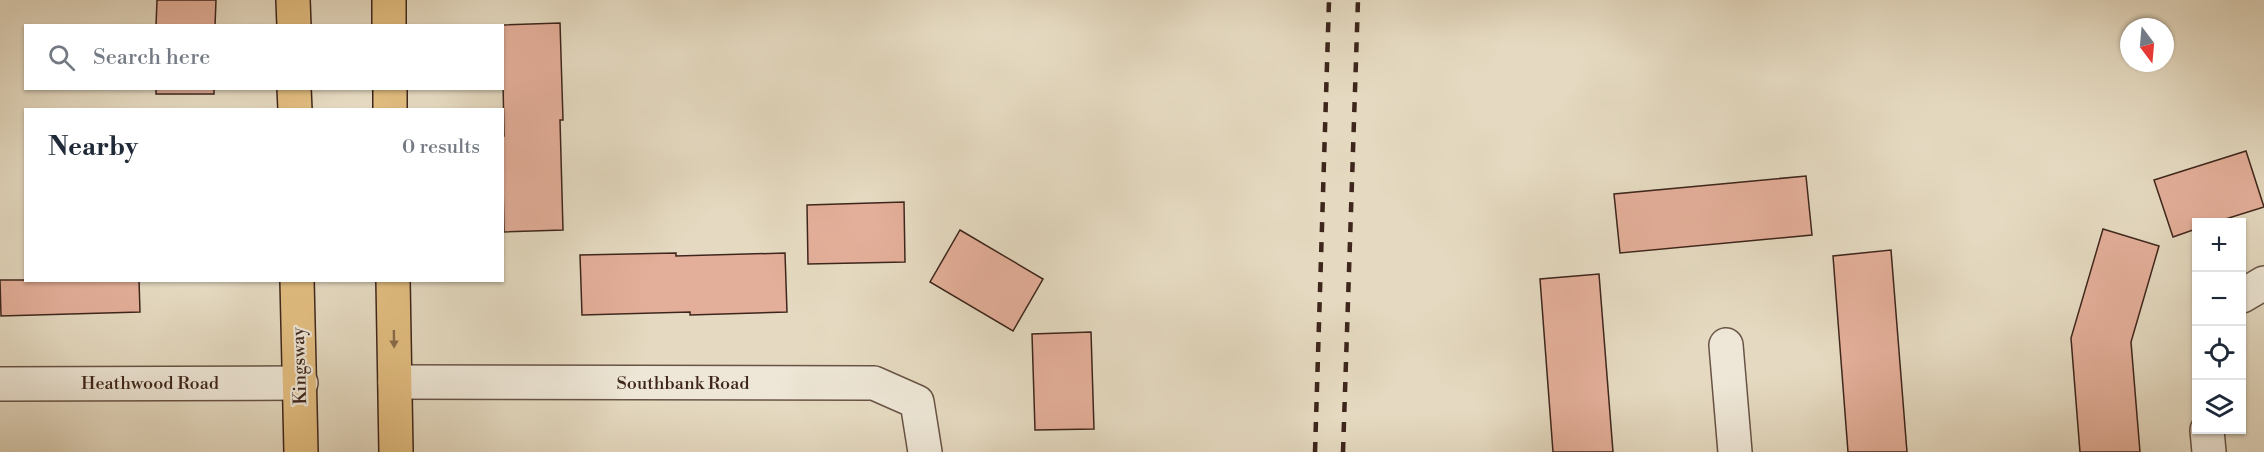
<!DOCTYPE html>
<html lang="en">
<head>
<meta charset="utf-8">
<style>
	body { margin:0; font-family:"Libre Bodoni",serif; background:#f6f6f7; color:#1f2937 }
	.controls { position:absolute; right:18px; bottom:18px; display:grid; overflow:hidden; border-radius:0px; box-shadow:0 2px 4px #0004 }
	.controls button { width:54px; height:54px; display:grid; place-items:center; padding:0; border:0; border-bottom:2px solid #e0e1e3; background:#fff; color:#1f2937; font:30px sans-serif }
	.compass { position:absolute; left:2120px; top:18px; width:54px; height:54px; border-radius:50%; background:#fff; box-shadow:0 2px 4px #0004; rotate:164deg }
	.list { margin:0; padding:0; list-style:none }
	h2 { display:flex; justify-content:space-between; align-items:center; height:78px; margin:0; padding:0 24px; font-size:26px }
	h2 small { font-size:20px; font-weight:400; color:#747a83 }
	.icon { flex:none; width:33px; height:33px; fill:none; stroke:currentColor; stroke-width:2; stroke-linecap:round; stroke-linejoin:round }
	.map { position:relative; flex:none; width:2264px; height:452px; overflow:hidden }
	.search { position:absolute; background:#fff; box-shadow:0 2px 4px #0004; left:24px; top:24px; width:480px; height:66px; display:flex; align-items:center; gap:15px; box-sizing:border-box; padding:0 21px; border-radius:0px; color:#747a83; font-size:22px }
	.panel { position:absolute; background:#fff; box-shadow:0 2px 4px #0004; left:24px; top:108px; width:480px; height:174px; border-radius:0px }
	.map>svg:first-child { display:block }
	.building { fill:#e4af9a; stroke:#3e261c; stroke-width:1.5 }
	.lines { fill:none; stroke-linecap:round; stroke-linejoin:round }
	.minor-casing { stroke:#685345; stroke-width:36 }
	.highway-casing { stroke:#3e261c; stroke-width:36 }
	.minor { stroke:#eee7d7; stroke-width:33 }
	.highway { stroke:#e2bd80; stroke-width:33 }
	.rail { stroke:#3e261c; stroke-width:4.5; stroke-dasharray:10 10; stroke-linecap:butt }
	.oneway { fill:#886a49 }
	.labels { text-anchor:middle; stroke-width:4.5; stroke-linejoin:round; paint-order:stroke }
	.street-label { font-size:18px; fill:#3e261c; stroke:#eee7d7 }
</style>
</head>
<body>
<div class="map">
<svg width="2264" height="452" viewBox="0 0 2264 452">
	<rect width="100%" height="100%" fill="#e5dac1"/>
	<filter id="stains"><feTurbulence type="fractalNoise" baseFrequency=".00333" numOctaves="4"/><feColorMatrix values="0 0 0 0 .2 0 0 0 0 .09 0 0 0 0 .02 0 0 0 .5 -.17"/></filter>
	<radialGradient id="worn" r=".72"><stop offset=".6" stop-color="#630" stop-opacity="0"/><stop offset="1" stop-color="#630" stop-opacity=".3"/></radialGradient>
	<g class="building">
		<polygon points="157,0 216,0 215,26 156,26"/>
		<polygon points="560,23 563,120 560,120 563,230 504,232 502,136 504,136 502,25"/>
		<rect x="156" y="88" width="58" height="6"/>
		<polygon points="2246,151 2264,207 2216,222 2196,222 2196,229 2173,237 2154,180"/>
		<polygon points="1806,176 1812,235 1620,253 1614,194"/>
		<polygon points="904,202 905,262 808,264 807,205"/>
		<polygon points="2103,229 2159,246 2131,342 2140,452 2080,452 2071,338"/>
		<polygon points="960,230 1043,279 1013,331 930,282"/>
		<polygon points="1891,250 1907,452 1848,452 1833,256"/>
		<polygon points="676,253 676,256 785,253 787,312 690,315 690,312 582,315 580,255"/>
		<polygon points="1599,274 1613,452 1553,452 1540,279"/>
		<polygon points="0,280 139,280 140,312 1,316"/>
		<polygon points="1091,332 1094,429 1035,430 1032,334"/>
	</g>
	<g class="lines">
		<g class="minor-casing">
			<g id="minor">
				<polyline points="2242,296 2264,283"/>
				<polyline points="1726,345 1735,452"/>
				<polyline points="395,382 874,383 917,402 925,452"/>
				<polyline points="0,384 301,383"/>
				<polyline points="2207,430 2209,452"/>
			</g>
		</g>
		<g class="highway-casing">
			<g id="highway">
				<polyline points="293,0 294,26"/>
				<polyline points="389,0 389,26"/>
				<polyline points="294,88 295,110"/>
				<polyline points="390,88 390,110"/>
				<polyline points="297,280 301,452"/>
				<polyline points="393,280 396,452"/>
			</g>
		</g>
		<use href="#minor" class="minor"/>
		<use href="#highway" class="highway"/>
		<g class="rail">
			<polyline points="1315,452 1329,0"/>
			<polyline points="1343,452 1358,0"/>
		</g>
	</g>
	<defs><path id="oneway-solid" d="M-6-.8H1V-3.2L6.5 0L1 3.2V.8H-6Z" transform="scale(1.5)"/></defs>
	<use class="oneway" href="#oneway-solid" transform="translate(394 339) rotate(89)"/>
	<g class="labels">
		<g class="street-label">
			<text transform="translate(299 366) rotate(-92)" y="6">Kingsway</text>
			<text x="150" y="389">Heathwood Road</text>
			<text x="683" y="389">Southbank Road</text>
		</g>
	</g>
	<rect width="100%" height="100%" filter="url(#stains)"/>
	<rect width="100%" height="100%" fill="url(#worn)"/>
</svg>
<div class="controls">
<button>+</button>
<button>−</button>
<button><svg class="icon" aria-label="locate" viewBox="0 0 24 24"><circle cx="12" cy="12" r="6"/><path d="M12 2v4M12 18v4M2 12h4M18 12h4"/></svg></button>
<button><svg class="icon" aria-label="layers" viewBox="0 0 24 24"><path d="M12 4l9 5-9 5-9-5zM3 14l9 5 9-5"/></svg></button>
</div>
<svg class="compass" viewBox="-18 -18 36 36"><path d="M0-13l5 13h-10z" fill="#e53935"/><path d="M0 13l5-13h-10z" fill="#747a83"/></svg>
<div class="search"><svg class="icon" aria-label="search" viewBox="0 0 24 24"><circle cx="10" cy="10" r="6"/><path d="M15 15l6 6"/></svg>Search here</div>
<section class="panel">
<h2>Nearby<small>0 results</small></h2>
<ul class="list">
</ul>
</section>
</div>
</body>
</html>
